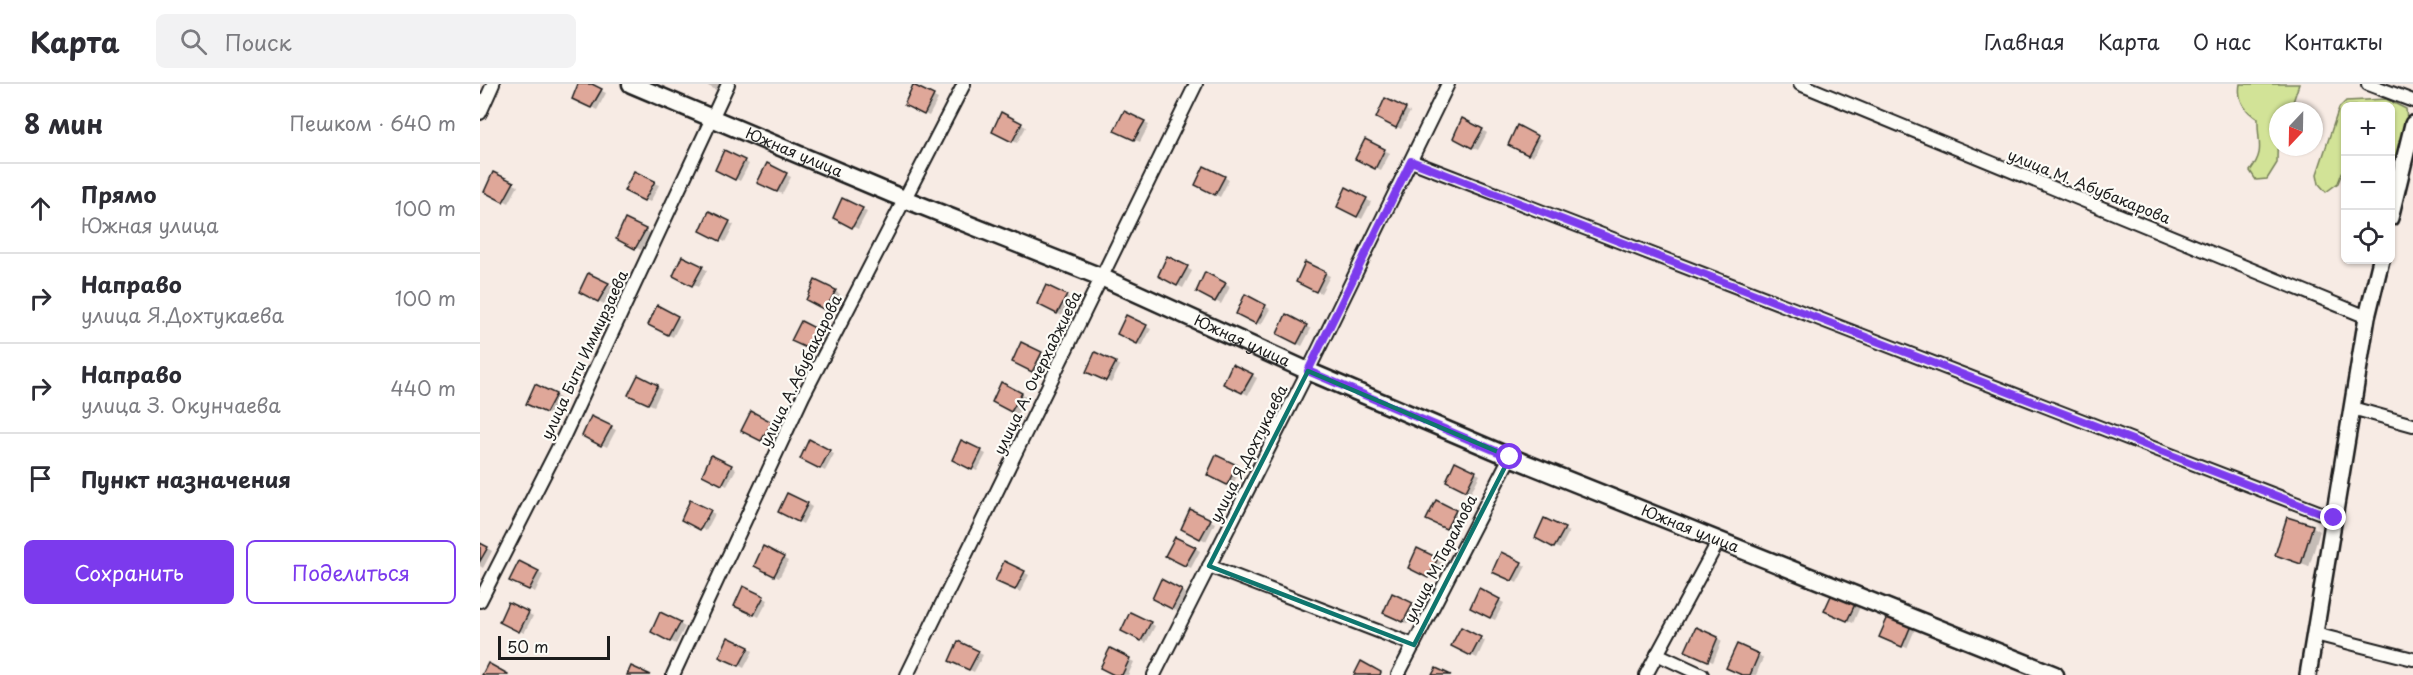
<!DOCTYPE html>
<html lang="ru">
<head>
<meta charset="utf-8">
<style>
	body { margin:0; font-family:"Playpen Sans",sans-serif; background:#f2f2f3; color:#2b2b33 }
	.controls { position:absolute; right:18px; top:18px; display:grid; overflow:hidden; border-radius:9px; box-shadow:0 2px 4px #0004 }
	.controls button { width:54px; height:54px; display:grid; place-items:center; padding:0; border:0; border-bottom:2px solid #e1e1e2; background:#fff; color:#2b2b33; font:30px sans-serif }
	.compass { position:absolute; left:1789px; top:18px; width:54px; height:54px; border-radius:50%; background:#fff; box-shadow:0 2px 4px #0004; rotate:202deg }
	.scale { position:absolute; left:18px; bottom:15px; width:112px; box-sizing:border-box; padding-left:6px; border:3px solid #1c1c1c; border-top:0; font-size:16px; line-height:21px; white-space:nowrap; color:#1c1c1c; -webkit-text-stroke:4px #fdfcf7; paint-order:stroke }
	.stop { position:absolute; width:18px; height:18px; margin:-14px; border:4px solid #7c3aed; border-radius:50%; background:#fff }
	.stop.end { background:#7c3aed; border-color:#fff; box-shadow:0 2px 6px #0008 }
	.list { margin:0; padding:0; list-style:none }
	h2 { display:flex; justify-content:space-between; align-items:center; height:78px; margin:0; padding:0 24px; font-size:26px }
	h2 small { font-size:20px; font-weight:400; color:#7c7c81 }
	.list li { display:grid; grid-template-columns:39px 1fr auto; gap:18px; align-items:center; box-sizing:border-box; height:90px; padding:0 24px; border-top:2px solid #e1e1e2 }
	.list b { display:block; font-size:22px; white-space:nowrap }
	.list p { margin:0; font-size:20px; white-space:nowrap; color:#7c7c81 }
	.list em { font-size:20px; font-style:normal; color:#7c7c81 }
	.actions { display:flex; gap:12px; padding:18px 24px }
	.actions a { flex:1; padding:14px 0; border:2px solid #7c3aed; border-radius:9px; text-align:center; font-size:21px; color:#7c3aed }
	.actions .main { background:#7c3aed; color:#fff }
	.icon { flex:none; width:33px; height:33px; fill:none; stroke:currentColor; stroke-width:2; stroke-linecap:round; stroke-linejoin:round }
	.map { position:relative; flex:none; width:1933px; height:591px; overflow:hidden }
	header { display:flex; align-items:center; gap:36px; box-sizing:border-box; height:84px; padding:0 30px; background:#fff; border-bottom:2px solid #e1e1e2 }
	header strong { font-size:28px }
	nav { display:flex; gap:33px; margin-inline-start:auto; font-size:21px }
	.search { width:420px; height:54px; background:#f2f2f3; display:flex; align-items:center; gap:15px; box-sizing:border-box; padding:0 21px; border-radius:9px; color:#7c7c81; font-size:22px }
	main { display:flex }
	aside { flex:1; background:#fff }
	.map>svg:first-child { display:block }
	.green { fill:#d2e397; stroke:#77805a; stroke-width:1.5 }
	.shadow { fill:#0003 }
	.building { fill:#dfa799; stroke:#1c1c1c; stroke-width:1.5 }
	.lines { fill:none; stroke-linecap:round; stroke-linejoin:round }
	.minor-casing { stroke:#1c1c1c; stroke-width:16 }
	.tertiary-casing { stroke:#1c1c1c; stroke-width:20 }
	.secondary-casing { stroke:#1c1c1c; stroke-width:21 }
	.minor { stroke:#fdfcf7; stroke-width:12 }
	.tertiary { stroke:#fdfcf7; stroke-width:15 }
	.secondary { stroke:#fdfcf7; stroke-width:16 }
	.route { stroke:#7c3aed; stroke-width:8 }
	.marked { fill:none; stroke:#0f766e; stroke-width:4.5; stroke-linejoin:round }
	.labels { text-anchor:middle; stroke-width:4.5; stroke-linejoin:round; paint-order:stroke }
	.street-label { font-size:15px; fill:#1c1c1c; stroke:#fdfcf7 }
</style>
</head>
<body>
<header>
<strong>Карта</strong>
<div class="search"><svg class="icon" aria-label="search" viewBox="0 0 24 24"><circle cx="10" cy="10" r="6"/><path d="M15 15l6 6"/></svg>Поиск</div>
<nav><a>Главная</a><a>Карта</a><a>О нас</a><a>Контакты</a></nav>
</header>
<main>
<aside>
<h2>8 мин<small>Пешком · 640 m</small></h2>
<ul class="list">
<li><svg class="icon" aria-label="ahead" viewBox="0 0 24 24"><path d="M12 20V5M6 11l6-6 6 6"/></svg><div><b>Прямо</b><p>Южная улица</p></div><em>100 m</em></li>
<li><svg class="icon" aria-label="right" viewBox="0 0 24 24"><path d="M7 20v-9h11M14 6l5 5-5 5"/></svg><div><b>Направо</b><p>улица Я.Дохтукаева</p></div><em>100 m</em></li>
<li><svg class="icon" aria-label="right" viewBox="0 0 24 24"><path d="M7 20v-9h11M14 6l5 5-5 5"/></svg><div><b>Направо</b><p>улица З. Окунчаева</p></div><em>440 m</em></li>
<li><svg class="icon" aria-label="arrive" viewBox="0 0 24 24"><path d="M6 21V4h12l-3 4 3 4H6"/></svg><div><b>Пункт назначения</b></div></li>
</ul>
<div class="actions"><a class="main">Сохранить</a><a>Поделиться</a></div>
</aside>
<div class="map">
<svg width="1933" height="591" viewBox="0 0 1933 591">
	<rect width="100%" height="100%" fill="#f7ebe4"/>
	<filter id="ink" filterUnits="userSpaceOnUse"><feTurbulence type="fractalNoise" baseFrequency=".0167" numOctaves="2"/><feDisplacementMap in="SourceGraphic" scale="12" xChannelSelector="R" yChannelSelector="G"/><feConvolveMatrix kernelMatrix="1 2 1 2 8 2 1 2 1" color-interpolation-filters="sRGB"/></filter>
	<g filter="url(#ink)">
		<g class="green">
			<path d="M1760 0H1819L1810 27H1798L1797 79 1787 95 1776 96 1770 87C1786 66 1777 59 1778 35 1765 27 1757 16 1760 0Z"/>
			<polygon points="1906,15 1926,25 1927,37 1911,104 1910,22 1866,22 1865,81 1858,99 1846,108 1839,100 1837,90 1859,24 1866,17"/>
		</g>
		<g class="shadow">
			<polygon points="100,0 108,0 126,9 117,26 94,14"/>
			<polygon points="224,0 242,0 238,7"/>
			<polygon points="434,3 458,15 449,32 426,20"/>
			<polygon points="906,16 930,28 921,45 898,33"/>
			<polygon points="644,29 669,41 660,58 641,49"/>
			<polygon points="522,30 546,43 537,59 519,50"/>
			<polygon points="1038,43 1062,56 1053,73 1030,61"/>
			<polygon points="1002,46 1007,49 998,66 974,54"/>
			<polygon points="885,57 910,69 901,86 877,74"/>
			<polygon points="245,68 269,80 260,97 237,85"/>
			<polygon points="287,81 311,93 302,110 284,101"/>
			<polygon points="13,90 38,102 29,119 6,107"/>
			<polygon points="744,93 749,96 740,113 717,101"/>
			<polygon points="174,99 179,101 170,118 146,106"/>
			<polygon points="867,105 891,118 882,135 864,126"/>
			<polygon points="363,116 387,128 378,145 359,136"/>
			<polygon points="230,129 254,141 245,158 222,146"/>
			<polygon points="165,147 170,149 161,166 137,154"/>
			<polygon points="203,174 227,186 218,203 195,192"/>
			<polygon points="826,180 850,192 841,209 823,200"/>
			<polygon points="707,184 712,187 703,204 680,192"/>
			<polygon points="726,190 750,203 741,220 718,208"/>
			<polygon points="336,198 360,210 351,227 328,215"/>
			<polygon points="128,200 133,203 124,220 101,208"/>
			<polygon points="567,203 591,215 582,232 559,220"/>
			<polygon points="766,212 790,225 781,241 763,232"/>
			<polygon points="807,232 831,245 822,262 804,253"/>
			<polygon points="197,233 202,236 193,253 170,241"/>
			<polygon points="647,233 671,245 662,262 639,250"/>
			<polygon points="321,239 345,251 337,268 318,259"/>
			<polygon points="561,269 566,272 557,289 534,277"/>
			<polygon points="635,279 640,282 631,299 608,287"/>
			<polygon points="772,291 777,294 768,311 745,299"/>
			<polygon points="158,293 182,305 174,322 155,313"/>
			<polygon points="522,300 546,313 537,330 513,318"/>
			<polygon points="56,302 80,314 71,331 48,319"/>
			<polygon points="271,329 296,342 287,359 263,347"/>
			<polygon points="112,334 136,346 127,363 103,351"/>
			<polygon points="330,357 354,370 345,387 322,375"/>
			<polygon points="482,358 506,370 497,387 474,375"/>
			<polygon points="232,373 256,385 247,402 224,390"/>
			<polygon points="737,373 761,385 752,402 729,390"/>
			<polygon points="976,379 1000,391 991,408 973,399"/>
			<polygon points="211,418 235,430 226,447 203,435"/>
			<polygon points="956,418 980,430 972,447 953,438"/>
			<polygon points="327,420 332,423 323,440 300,428"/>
			<polygon points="711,427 735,439 726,457 702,445"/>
			<polygon points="1065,436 1089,448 1080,465 1057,453"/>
			<polygon points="1832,442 1840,447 1829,483 1796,470"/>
			<polygon points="0,460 12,467 3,484 0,482"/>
			<polygon points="284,464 308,477 299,494 276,482"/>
			<polygon points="715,464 720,467 711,484 687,472"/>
			<polygon points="938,466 962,479 953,496 930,484"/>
			<polygon points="1022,470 1046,482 1037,499 1014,487"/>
			<polygon points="39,479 63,491 55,508 36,499"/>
			<polygon points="525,479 549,491 540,508 517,496"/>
			<polygon points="264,504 288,516 279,533 256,521"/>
			<polygon points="1000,506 1024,519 1015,536 997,527"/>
			<polygon points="702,507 706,510 697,527 674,515"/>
			<polygon points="913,511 937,523 928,540 910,531"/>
			<polygon points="1382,518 1373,539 1346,527"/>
			<polygon points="29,520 53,532 44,549 26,540"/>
			<polygon points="181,530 205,543 196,560 173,548"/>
			<polygon points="1411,530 1436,543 1427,564 1406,555"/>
			<polygon points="670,539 675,542 666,559 643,547"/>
			<polygon points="981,545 1005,557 997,574 973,562"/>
			<polygon points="1237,554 1242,557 1233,578 1211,569"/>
			<polygon points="479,559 503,571 494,588 476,579"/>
			<polygon points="1258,562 1283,574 1276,591 1264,591"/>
			<polygon points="268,564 273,567 264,584 241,572"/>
			<polygon points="630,566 654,578 648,591 637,591"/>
		</g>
		<g class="building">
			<polygon points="98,0 112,0 122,5 111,24 92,15"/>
			<polygon points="433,1 454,11 444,31 424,21"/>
			<polygon points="905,14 926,24 916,44 896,34"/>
			<polygon points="644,27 665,37 654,56 634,47"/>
			<polygon points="521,28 542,39 532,58 512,48"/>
			<polygon points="982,34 1003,45 992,64 973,54"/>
			<polygon points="1037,41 1058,52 1048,71 1028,61"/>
			<polygon points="885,55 905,65 895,85 875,75"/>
			<polygon points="244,66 265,76 255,96 235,86"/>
			<polygon points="287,79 307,89 297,108 277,99"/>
			<polygon points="724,82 745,92 735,111 715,101"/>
			<polygon points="154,87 175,97 164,117 144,107"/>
			<polygon points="13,88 34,98 23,118 4,108"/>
			<polygon points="866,103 887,114 877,133 857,123"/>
			<polygon points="362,114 383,124 372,144 353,134"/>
			<polygon points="229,127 250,137 240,157 220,147"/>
			<polygon points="145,135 166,145 155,165 136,155"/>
			<polygon points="202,172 223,182 212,202 193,192"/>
			<polygon points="687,172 708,182 697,202 678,192"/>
			<polygon points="825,178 846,188 836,208 816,198"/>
			<polygon points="725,188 746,199 735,218 716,208"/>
			<polygon points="108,189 129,199 118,218 99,208"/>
			<polygon points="335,196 356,206 345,226 326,216"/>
			<polygon points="566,201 587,211 577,230 557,220"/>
			<polygon points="765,210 786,221 776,240 756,230"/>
			<polygon points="177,221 198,232 188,251 168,241"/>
			<polygon points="806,230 827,241 817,260 797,250"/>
			<polygon points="646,231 667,241 657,260 637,250"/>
			<polygon points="321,237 341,247 331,266 311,257"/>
			<polygon points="541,258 562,268 552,288 532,278"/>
			<polygon points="615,268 636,278 626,297 606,288"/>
			<polygon points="752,280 773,290 762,309 743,300"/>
			<polygon points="158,291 178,301 168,320 148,311"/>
			<polygon points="521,298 542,309 531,328 512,318"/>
			<polygon points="55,300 76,310 66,329 46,320"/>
			<polygon points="271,327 292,338 281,357 261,347"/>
			<polygon points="111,332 132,342 121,362 102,352"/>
			<polygon points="329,355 350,366 340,385 320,375"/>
			<polygon points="481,356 502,366 492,386 472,376"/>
			<polygon points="231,371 252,381 242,401 222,391"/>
			<polygon points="736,371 757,381 747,401 727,391"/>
			<polygon points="975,377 996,387 986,407 966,397"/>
			<polygon points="307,409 328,419 318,438 298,428"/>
			<polygon points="210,416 231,426 220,446 201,436"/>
			<polygon points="956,416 976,426 966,445 946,436"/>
			<polygon points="710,425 731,435 720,455 701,445"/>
			<polygon points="1807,433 1833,441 1821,480 1795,471"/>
			<polygon points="1064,434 1085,444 1074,464 1055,454"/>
			<polygon points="695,453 716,463 705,482 685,472"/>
			<polygon points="0,459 8,463 0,477"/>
			<polygon points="283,462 304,473 294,492 274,482"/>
			<polygon points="937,464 958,474 948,494 928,484"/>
			<polygon points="1021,468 1042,478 1032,497 1012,488"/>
			<polygon points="39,477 59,487 49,506 29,497"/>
			<polygon points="524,477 545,487 535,506 515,497"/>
			<polygon points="681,495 702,506 692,525 672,515"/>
			<polygon points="263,502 284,512 274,531 254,522"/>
			<polygon points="1355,503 1378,514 1367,537 1344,527"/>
			<polygon points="999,504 1020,515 1010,534 990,524"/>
			<polygon points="912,509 933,519 923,538 903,529"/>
			<polygon points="28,518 49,528 39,548 19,538"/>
			<polygon points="180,528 201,538 190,558 171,548"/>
			<polygon points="650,528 671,538 661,557 641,547"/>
			<polygon points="1410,528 1432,539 1422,563 1399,553"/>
			<polygon points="981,543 1001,553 991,572 971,562"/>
			<polygon points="1216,543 1238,553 1228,577 1205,567"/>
			<polygon points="248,553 269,563 259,582 239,573"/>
			<polygon points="478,557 499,567 489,586 469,577"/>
			<polygon points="1257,560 1279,570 1270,591 1262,591 1246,584"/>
			<polygon points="630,564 650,574 642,591 634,591 620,584"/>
			<polygon points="881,577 901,588 900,591 874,591"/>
			<polygon points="8,579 28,590 28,591 2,591"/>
			<polygon points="151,582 171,591 147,591"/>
			<polygon points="956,584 971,591 952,591"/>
		</g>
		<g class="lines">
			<g class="minor-casing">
				<g id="minor">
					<polyline points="1320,0 1887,233"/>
					<polyline points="1888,0 1933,17"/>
					<polyline points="0,29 13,0"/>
					<polyline points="931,77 1854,434"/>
					<polyline points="1872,324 1933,341"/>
					<polyline points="729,482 934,561"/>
					<polyline points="0,517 83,354 248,0"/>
					<polyline points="1835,550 1933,575"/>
					<polyline points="1177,570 1222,591"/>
					<polyline points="193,591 323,312 484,0"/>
					<polyline points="427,591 716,0"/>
					<polyline points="674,591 828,287 968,0"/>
					<polyline points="918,591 1030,373"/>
					<polyline points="1166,591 1239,456"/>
				</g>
			</g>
			<g class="tertiary-casing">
				<g id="tertiary">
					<polyline points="1910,134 1933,40"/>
					<polyline points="1828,591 1887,233 1901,176"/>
				</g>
			</g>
			<g class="secondary-casing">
				<g id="secondary">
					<path id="s1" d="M151 0 412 110 621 193 828 287 1030 373 1575 591"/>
				</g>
			</g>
			<use href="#minor" class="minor"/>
			<use href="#tertiary" class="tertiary"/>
			<use href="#secondary" class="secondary"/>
		</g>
	</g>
	<g class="lines" filter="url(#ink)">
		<polyline class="route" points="1030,373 828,287 931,77 1854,434"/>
	</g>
	<path class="marked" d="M828 287 1030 373 934 561 729 482Z"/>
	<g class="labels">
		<g class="street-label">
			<text dy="5" stroke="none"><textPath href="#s1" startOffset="177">Южная улица</textPath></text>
			<text transform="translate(1609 103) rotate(22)" y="5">улица М. Абубакарова</text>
			<text dy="5" stroke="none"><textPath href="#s1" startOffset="663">Южная улица</textPath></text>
			<text transform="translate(105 271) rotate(-65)" y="5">улица Бити Иммирзаева</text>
			<text transform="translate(321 287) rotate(-64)" y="5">улица А.Абубакарова</text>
			<text transform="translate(558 289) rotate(-64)" y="5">улица А. Очерхаджиева</text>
			<text transform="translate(769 370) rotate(-63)" y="5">улица Я.Дохтукаева</text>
			<text dy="5" stroke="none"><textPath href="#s1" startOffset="1149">Южная улица</textPath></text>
			<text transform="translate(961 475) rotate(-63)" y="5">улица М.Тарамова</text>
		</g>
	</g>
</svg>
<div class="controls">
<button>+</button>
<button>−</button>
<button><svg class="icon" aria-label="locate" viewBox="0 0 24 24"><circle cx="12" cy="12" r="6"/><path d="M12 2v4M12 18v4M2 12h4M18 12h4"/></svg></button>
</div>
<svg class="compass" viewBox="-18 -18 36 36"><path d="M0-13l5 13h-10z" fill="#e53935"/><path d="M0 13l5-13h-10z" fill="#7c7c81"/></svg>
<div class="scale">50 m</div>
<div class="stop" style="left:1030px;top:373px"></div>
<div class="stop end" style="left:1854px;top:434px"></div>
</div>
</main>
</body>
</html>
